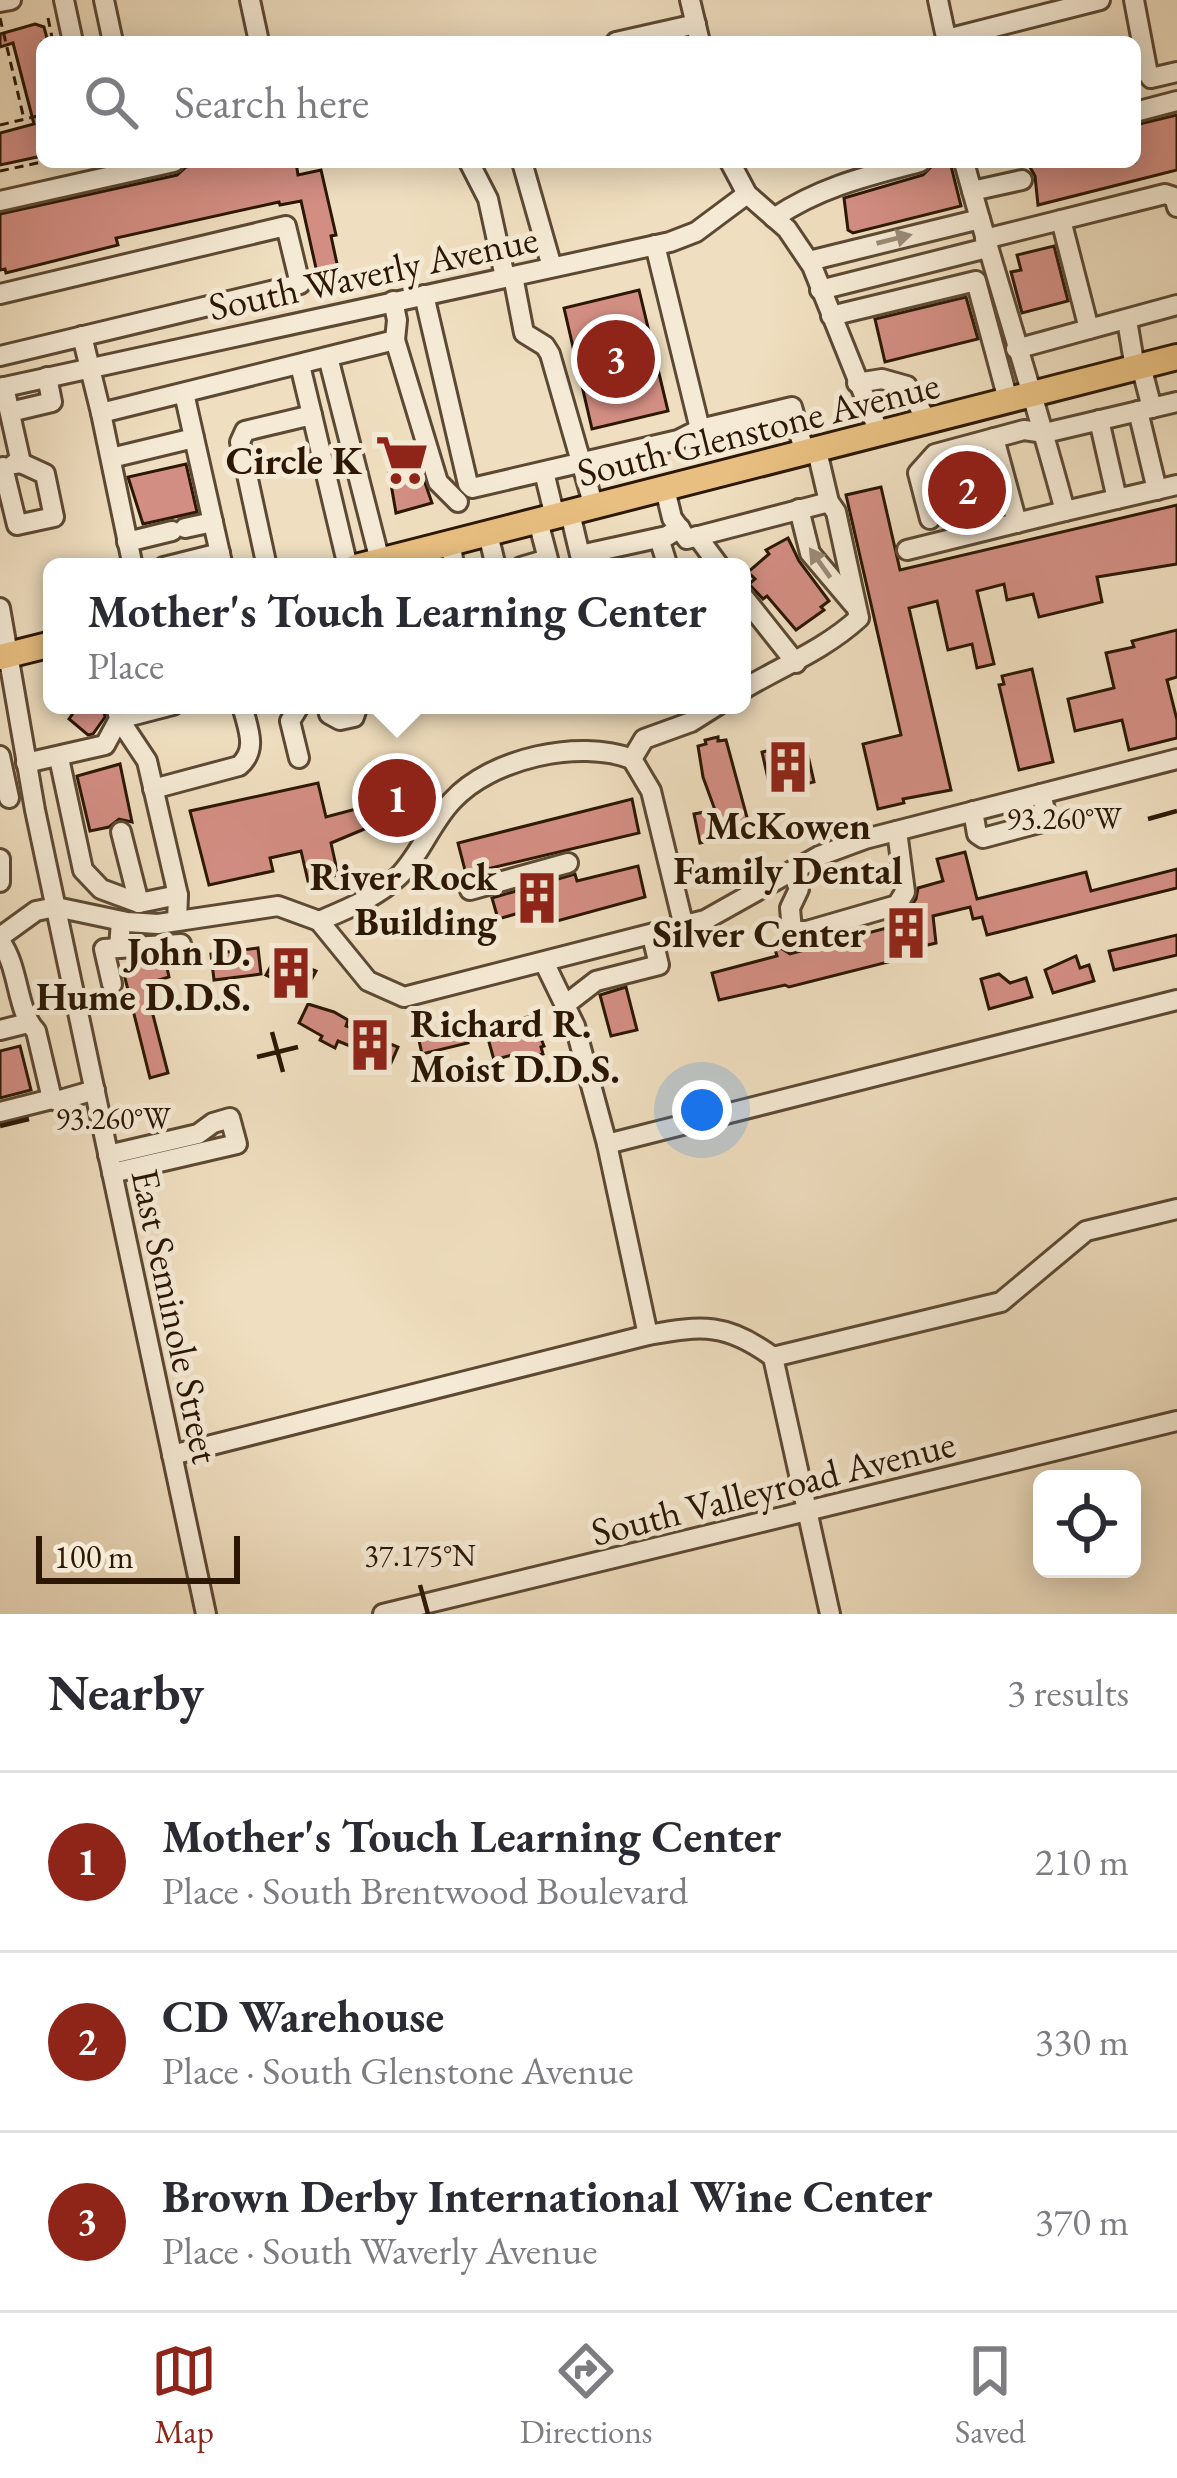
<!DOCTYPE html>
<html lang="en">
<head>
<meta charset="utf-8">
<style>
	body { margin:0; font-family:"EB Garamond",serif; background:#f7f7f7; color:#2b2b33 }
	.controls { position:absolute; right:36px; bottom:36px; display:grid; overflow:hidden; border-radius:18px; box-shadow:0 6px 30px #0003 }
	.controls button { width:108px; height:108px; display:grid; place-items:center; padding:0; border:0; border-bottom:3px solid #e1e1e2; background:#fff; color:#2b2b33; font:60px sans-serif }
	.scale { position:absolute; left:36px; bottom:30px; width:204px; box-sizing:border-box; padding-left:12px; border:6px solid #2b1704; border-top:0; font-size:33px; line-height:42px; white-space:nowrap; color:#2b1704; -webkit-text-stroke:9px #f5ead5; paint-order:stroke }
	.you { position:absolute; left:702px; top:1110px; width:42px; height:42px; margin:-30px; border:9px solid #fff; border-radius:50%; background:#1a73e8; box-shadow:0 0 0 18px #1a73e833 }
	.badge { display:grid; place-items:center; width:78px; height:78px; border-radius:50%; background:#8f2418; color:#fff; font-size:39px; font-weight:700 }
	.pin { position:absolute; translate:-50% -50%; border:6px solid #fff; box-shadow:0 3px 12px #0006 }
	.popup { position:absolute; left:43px; top:558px; width:708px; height:156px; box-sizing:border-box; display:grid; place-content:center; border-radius:18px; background:#fff; filter:drop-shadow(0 3px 9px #0005); font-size:39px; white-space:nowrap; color:#7c7c81 }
	.popup b { font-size:45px; color:#2b2b33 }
	.popup::after { content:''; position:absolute; left:50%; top:100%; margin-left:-24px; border:24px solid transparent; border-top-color:#fff }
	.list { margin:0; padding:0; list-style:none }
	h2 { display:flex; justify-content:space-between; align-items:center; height:156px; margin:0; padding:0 48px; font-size:51px }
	h2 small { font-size:39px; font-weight:400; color:#7c7c81 }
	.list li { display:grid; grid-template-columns:78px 1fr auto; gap:36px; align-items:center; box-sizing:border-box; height:180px; padding:0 48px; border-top:3px solid #e1e1e2 }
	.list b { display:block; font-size:45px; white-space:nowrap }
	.list p { margin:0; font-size:39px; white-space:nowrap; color:#7c7c81 }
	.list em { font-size:39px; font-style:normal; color:#7c7c81 }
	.icon { flex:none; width:66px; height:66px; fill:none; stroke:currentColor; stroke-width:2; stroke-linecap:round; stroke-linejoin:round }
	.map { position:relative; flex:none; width:1177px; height:1614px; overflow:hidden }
	.search { position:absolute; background:#fff; box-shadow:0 6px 30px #0003; left:36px; right:36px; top:36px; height:132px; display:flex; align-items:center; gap:30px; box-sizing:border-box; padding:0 42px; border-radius:18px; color:#7c7c81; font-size:45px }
	.sheet { height:696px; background:#fff }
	nav { display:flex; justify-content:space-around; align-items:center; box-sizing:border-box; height:168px; border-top:3px solid #e1e1e2; background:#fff; font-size:33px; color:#7c7c81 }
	nav a { display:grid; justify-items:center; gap:6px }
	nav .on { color:#8f2418 }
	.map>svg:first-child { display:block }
	.building { fill:#d38e83; stroke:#2b1704; stroke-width:3 }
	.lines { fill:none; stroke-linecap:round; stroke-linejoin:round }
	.minor-casing { stroke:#5c4933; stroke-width:24 }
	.major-casing { stroke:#2b1704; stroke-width:30 }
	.path { stroke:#2b1704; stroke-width:3; stroke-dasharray:9 6; stroke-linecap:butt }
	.minor { stroke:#f5ead5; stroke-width:18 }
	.major { stroke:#e8bf80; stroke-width:24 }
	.oneway { fill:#9a8b77 }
	.ticks { fill:none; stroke:#2b1704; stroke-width:4.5 }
	.labels { text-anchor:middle; stroke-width:10; stroke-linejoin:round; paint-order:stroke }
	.street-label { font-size:39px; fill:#2b1704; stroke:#f5ead5 }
	.poi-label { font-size:39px; font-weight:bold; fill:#2b1704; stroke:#f5ead5; text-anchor:end }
	.ticks-label { font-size:30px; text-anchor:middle; fill:#2b1704; stroke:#f5ead5; stroke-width:10; stroke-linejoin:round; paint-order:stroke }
</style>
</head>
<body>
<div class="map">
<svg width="1177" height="1614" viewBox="0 0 1177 1614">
	<rect width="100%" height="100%" fill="#efdebf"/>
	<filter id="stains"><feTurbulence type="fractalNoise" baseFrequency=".00167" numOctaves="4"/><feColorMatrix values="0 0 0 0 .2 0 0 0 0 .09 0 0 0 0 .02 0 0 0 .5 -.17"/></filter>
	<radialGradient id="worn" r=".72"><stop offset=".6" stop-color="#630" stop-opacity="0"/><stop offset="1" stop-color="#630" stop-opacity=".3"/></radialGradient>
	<g class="building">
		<polygon points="35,24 44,27 48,42 42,42 42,156 0,165 0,133 34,124 13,43 0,47 0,34"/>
		<polygon points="1177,115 1177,170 1038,205 1035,176 1027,162 1135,162 1135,125"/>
		<polygon points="209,162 296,162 298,175 321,170 336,235 331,236 339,273 318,277 301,201 280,205 279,202 116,238 118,245 6,273 5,269 0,270 0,214 177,175 186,167"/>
		<polygon points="950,162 961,206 853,233 848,230 844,198 923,175 933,165"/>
		<polygon points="1054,246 1068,301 1022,313 1011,272 1021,270 1017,255"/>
		<polygon points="639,290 668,411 592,429 564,308"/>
		<polygon points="966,297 978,339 885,362 875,319"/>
		<polygon points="413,448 432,503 396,513 386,455"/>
		<polygon points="986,460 999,507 944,521 933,477 937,472"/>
		<polygon points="186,464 197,512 143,524 128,477"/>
		<polygon points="881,487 900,570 1177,505 1177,564 1097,577 1102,602 1039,617 1033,594 1007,600 1004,584 977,591 994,664 977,668 972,644 948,650 937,601 909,608 951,790 903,799 904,803 878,809 863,744 901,735 846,495"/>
		<polygon points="788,538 799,561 829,601 821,607 824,610 796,630 767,596 763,599 749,584 755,579 748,572 769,554 766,550"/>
		<polygon points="1177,630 1177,677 1167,680 1177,720 1177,738 1129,750 1122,720 1075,731 1068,699 1114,688 1106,653 1134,647 1132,641"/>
		<polygon points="1032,669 1053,762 1019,770 999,685 1004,684 1002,676"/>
		<polygon points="79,705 103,705 105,717 93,734 88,735 69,719"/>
		<polygon points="718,737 718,741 726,740 751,832 700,843 694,814 715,810 703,777 698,746 706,744 705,740"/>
		<polygon points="805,742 814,782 771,792 762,752"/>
		<polygon points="120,764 132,822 119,819 109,827 90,831 77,776"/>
		<polygon points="395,779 397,786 418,781 422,801 372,816 374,825 331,843 338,875 308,881 301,851 270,858 273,871 209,885 190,811 318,783 326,817 375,804 376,784"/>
		<polygon points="632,799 639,833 466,874 458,843"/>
		<polygon points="965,852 977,899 1086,872 1091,891 1177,869 1177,888 987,935 982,917 973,919 970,907 933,916 936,943 902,951 904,958 789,987 785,985 719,1000 712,973 777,956 773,943 790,954 898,925 916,899 918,888 943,881 937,859"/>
		<polygon points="638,866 645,897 557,921 555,915 540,907 498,919 492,898 575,874 577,881"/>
		<polygon points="1177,935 1177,955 1114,970 1109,951"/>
		<polygon points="258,948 261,974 214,980 211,954"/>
		<polygon points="277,955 316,971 304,993 266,975"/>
		<polygon points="1076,956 1080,968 1089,965 1094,981 1053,993 1045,970"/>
		<polygon points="165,959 169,977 145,984 168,1073 150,1078 123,970"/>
		<polygon points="999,974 1010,983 1026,978 1032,997 989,1009 981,979"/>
		<polygon points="626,987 637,1030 611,1036 600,995"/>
		<polygon points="308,1004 334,1012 348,1020 346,1026 398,1047 391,1063 338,1041 335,1048 320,1040 322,1036 299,1023"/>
		<polygon points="532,1016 544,1046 541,1047 543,1054 521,1060 519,1053 494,1060 487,1035 508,1029 506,1022"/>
		<polygon points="464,1026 468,1043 422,1054 418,1036"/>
		<polygon points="20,1046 31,1090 0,1098 0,1051"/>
	</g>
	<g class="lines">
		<g class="minor-casing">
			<g id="minor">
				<polyline points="64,0 73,42"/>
				<polyline points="104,0 113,42"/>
				<polyline points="250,0 259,42"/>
				<polyline points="690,0 700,42"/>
				<polyline points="938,0 947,42"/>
				<polyline points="1134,0 1148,74 1151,78 1177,72"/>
				<polyline points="0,2 11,0"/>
				<polyline points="947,39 1100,0"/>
				<polyline points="616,42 696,24"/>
				<polyline points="1135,112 1177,101"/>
				<polyline points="469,162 488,199 505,277"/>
				<polyline points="522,162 552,267"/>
				<polyline points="730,162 747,194 787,229 812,266 880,435"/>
				<path d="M964 162C996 280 1034 394 1065 511L1177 485"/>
				<polyline points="972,191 1022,180"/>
				<polyline points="0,201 174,162"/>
				<path d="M774 218C820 187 867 176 920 162"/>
				<polyline points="1061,220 1089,329"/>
				<polyline points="985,239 1165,194 1174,197 1177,207"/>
				<polyline points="655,245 700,429 792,407 805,454"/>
				<polyline points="809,261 980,219"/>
				<polyline points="513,276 524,333 545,346 550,354 594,507"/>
				<polyline points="820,290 987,248"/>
				<polyline points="0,294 286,226 300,284 0,356"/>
				<polyline points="424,295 468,484 472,488 678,440 700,429"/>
				<polyline points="831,316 976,281 1008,400"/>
				<polyline points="1127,320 1135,368"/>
				<polyline points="82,336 101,413 395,340 397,320 393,301"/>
				<polyline points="395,340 438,482 458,502"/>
				<polyline points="1016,349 1177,305"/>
				<polyline points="328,357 380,561"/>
				<polyline points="300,365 312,415"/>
				<polyline points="1141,366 1152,408"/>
				<polyline points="857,383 882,379 907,386 928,422"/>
				<polyline points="4,387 21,463 14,464"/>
				<polyline points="0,388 670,242 696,232 747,194"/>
				<polyline points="184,393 223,567"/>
				<polyline points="1138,411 1157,490"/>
				<polyline points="10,412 52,402 47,377"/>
				<polyline points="101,413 133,567"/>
				<polyline points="1099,420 1117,499"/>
				<polyline points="994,438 1017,523"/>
				<polyline points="111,458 194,438"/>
				<polyline points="3,467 17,525 54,517 45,474 21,463"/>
				<polyline points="544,472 555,517"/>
				<polyline points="665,489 672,518 687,539 829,502 817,451"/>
				<polyline points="799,509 810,553 854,605"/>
				<polyline points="570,513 580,555 667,536 680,528"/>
				<polyline points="930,519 918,473 935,454 1024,430 1045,433 1177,402"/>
				<polyline points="185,528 213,522"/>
				<polyline points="488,534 496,567"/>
				<polyline points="697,536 720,567"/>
				<polyline points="659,538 668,567"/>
				<polyline points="127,542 172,531"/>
				<polyline points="451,543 454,567"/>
				<polyline points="907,550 1065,511"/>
				<polyline points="164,567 220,553"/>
				<polyline points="267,567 240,442 245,431 312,415 348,567"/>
				<polyline points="521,567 548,559 538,521"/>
				<polyline points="742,595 796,663"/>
				<polyline points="0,608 35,810 206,1614"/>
				<path d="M742 690C782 666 824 650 859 618L836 512 829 502"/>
				<polyline points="173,705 119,719 147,761 178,895 177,921"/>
				<polyline points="327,705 329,714 340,720 354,717 358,705"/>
				<polyline points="0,756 9,798"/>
				<polyline points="59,758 83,870 101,889 139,903 178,895"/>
				<polyline points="299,758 290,721 300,705"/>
				<polyline points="632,759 651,791 684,927"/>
				<polyline points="632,759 644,739 691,722 718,705"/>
				<polyline points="26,763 105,745 119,719 116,705"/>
				<path d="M153 789 239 766C259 749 247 727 242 705"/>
				<polyline points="973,811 977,834 983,838 1043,822 1046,814 1041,794"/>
				<polyline points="121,832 139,903"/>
				<polyline points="0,859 0,882"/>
				<polyline points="792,871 799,889 790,908 792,931 807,931 897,905 905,892 897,831"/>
				<polyline points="470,890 568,863"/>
				<polyline points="121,921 119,948 181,944"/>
				<polyline points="319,921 368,981 404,997 705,920 819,856 865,839 1177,759"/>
				<path d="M0 937 36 911 56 907 127 922 158 924 278 906 319 921C345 910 378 897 399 876 420 855 431 823 452 801 491 758 579 739 632 759"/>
				<path d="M0 941C20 968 16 1011 36 1031L52 1099 57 1101 95 1090"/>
				<polyline points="545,964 575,1026 607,1144 648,1335"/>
				<polyline points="112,984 104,949 119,948"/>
				<polyline points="565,1005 596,981 659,965 652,936"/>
				<polyline points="0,1030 28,1023"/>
				<polyline points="0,1112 52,1099"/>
				<polyline points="607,1144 1177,1000"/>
				<polyline points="108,1155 198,1134 213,1123 230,1118 237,1144 112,1173"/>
				<polyline points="773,1357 1001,1302 1086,1231 1177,1209"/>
				<polyline points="773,1357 830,1614"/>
				<path d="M172 1455 648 1335C703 1325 727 1323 773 1357"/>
				<polyline points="383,1614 1177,1421"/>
			</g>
		</g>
		<g class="major-casing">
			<g id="major">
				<polyline points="356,567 1177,357"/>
				<polyline points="0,657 52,644"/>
			</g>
		</g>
		<g class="path">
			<polyline points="0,18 24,119"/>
			<polyline points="48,18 53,42"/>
			<polyline points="0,125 42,115"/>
			<polyline points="0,171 42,162"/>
		</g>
		<use href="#minor" class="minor"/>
		<use href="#major" class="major"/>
	</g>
	<defs><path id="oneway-solid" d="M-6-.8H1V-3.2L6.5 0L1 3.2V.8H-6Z" transform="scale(3)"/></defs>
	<g class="oneway">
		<use href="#oneway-solid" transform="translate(894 239) rotate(-14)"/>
		<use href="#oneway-solid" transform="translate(820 563) rotate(-125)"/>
	</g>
	<path class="ticks" d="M1148 819 1177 811M272 1032 283 1072M257 1057 298 1047M0 1126 29 1119M420 1585 428 1614"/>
	<defs>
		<g id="supermarket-bare" transform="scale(4.14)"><path d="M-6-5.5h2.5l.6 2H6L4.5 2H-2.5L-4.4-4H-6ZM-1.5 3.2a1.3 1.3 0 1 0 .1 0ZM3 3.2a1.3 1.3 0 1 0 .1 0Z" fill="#8f2418" stroke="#f5ead5" stroke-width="2.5" paint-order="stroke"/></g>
		<g id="building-bare" transform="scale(4.14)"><path d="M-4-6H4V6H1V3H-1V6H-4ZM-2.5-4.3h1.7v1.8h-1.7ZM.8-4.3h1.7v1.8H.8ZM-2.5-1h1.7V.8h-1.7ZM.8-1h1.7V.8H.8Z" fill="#8f2418" stroke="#f5ead5" stroke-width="2.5" paint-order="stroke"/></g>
	</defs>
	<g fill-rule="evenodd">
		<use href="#supermarket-bare" x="402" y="460"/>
		<use href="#building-bare" x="788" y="767"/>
		<use href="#building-bare" x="537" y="898"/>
		<use href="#building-bare" x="906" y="933"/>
		<use href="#building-bare" x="291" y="973"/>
		<use href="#building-bare" x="370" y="1045"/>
	</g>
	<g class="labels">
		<g class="street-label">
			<text transform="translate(373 272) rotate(-12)" y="14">South Waverly Avenue</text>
			<text transform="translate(758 428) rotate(-14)" y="14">South Glenstone Avenue</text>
			<text transform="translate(176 1316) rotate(78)" y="14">East Seminole Street</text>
			<text transform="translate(773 1487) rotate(-14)" y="14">South Valleyroad Avenue</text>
		</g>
		<g class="poi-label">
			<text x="362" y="474">Circle K</text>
			<text x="788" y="839" text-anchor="middle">McKowen<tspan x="788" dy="45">Family Dental</tspan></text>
			<text x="497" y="890">River Rock<tspan x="497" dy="45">Building</tspan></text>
			<text x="866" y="947">Silver Center</text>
			<text x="251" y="965">John D.<tspan x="251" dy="45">Hume D.D.S.</tspan></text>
			<text x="410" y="1037" text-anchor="start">Richard R.<tspan x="410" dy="45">Moist D.D.S.</tspan></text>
		</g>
	</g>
	<g class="ticks-label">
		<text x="1064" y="829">93.260°W</text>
		<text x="113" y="1129">93.260°W</text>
		<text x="420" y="1566">37.175°N</text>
	</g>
	<rect width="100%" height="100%" filter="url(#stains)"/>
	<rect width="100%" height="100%" fill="url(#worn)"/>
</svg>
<div class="controls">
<button><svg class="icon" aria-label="locate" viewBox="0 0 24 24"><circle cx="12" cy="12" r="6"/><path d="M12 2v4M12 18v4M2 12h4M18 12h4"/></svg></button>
</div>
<div class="scale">100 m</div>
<div class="you"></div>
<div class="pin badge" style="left:397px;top:798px">1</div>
<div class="popup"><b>Mother's Touch Learning Center</b>Place</div>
<div class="pin badge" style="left:967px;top:490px">2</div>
<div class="pin badge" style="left:616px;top:359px">3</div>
<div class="search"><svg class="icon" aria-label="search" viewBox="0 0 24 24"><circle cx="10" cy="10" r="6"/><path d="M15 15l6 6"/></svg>Search here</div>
</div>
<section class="sheet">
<h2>Nearby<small>3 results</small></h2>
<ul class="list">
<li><span class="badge">1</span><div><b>Mother's Touch Learning Center</b><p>Place · South Brentwood Boulevard</p></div><em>210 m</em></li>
<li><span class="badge">2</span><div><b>CD Warehouse</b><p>Place · South Glenstone Avenue</p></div><em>330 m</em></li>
<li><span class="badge">3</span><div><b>Brown Derby International Wine Center</b><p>Place · South Waverly Avenue</p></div><em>370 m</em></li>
</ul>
</section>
<nav>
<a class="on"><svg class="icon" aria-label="map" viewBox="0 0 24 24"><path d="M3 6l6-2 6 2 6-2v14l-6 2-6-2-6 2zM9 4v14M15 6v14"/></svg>Map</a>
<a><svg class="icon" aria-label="directions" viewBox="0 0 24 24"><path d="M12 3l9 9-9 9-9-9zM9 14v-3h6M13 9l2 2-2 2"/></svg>Directions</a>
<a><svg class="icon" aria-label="saved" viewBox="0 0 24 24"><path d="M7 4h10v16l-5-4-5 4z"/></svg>Saved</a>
</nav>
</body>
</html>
